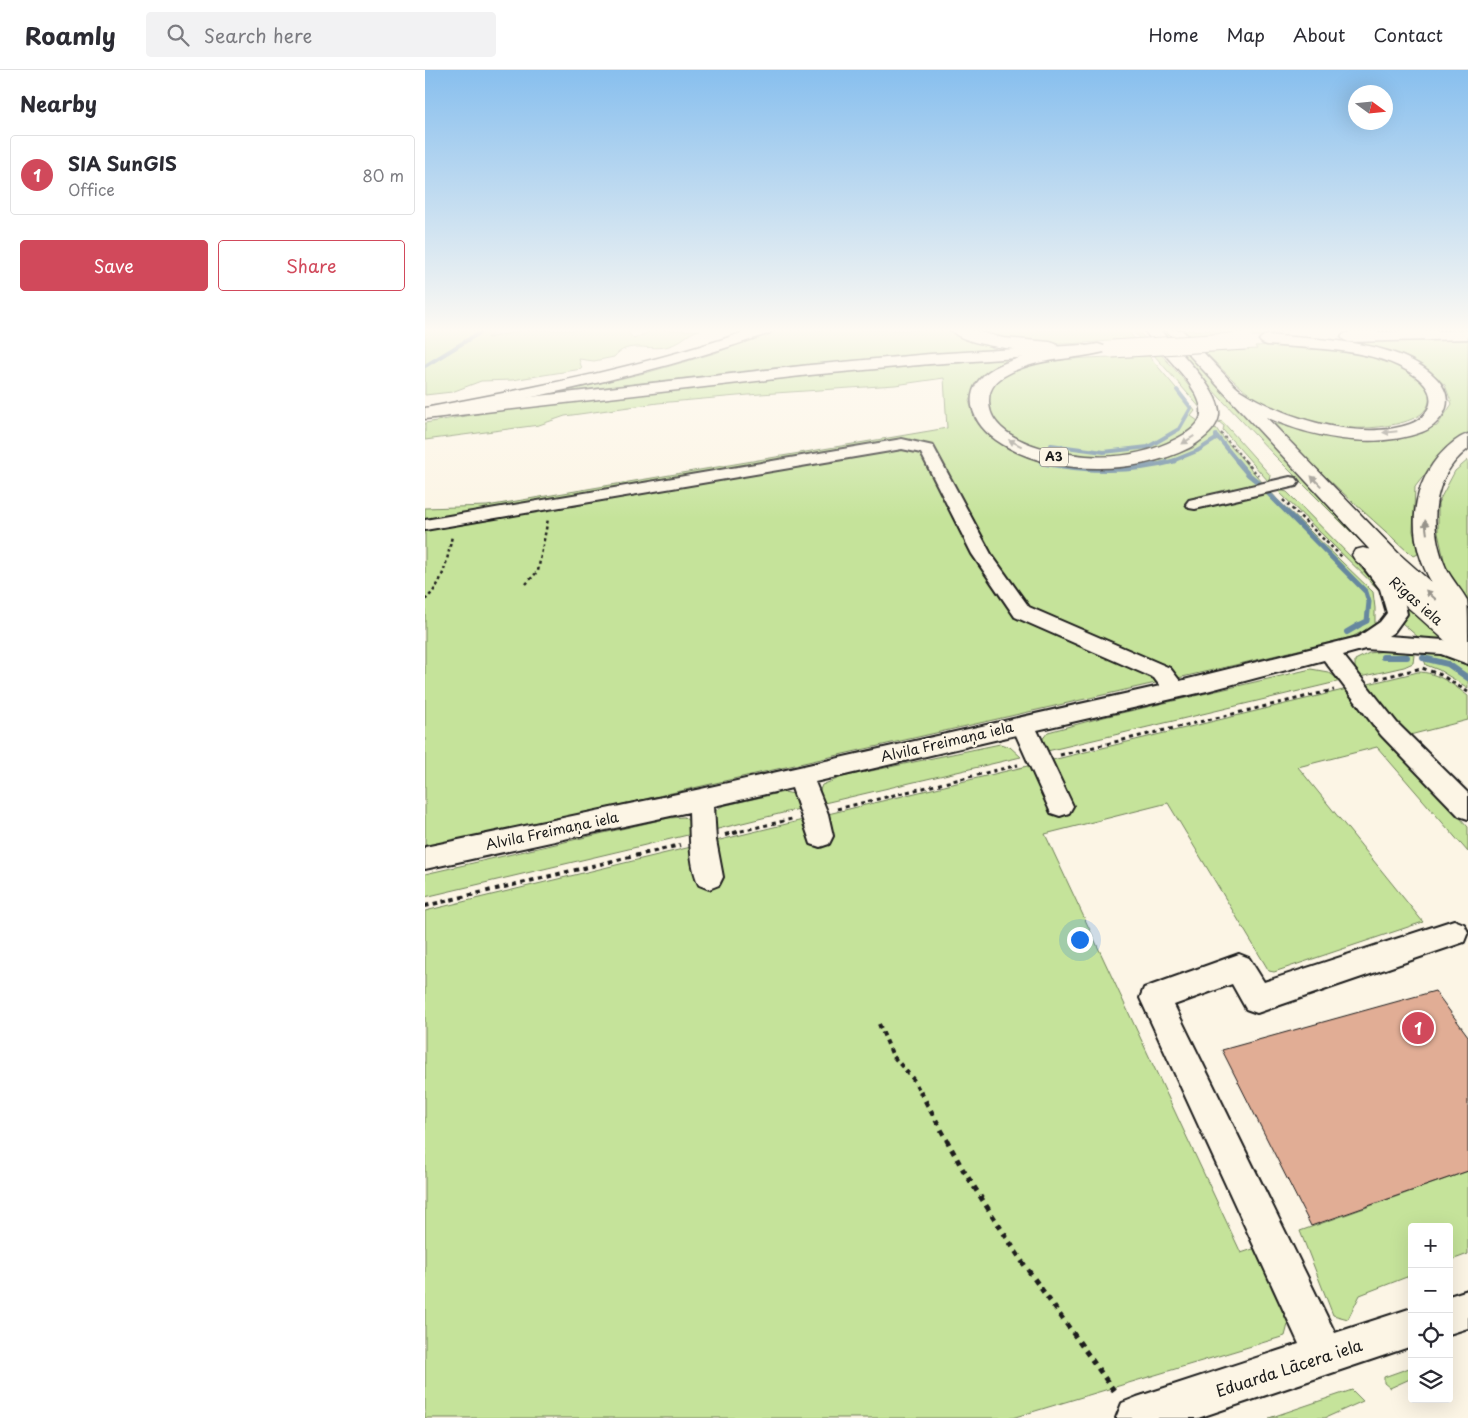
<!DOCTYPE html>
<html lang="en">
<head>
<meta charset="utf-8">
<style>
	body { margin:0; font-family:"Playpen Sans",sans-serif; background:#f2f2f3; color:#2b2b33 }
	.controls { position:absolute; right:15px; bottom:15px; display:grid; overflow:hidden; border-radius:5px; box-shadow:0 5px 20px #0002 }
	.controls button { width:45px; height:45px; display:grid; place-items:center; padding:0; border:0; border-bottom:1px solid #e1e1e2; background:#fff; color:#2b2b33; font:25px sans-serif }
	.compass { position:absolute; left:923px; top:15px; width:45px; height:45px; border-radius:50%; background:#fff; box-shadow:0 5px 20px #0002; rotate:105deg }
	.you { position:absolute; left:654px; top:869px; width:18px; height:18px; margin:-12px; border:4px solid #fff; border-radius:50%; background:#1a73e8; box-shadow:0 0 0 8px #1a73e833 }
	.badge { display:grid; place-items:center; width:32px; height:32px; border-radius:50%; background:#d1495b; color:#fff; font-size:16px; font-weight:700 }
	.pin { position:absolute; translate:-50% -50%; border:2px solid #fff; box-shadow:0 1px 5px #0006 }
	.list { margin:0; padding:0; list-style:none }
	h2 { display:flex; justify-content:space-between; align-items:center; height:65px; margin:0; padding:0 20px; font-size:21px }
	h2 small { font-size:16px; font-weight:400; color:#7c7c81 }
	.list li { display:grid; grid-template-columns:32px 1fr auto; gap:15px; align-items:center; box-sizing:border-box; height:80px; margin:0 10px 10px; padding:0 10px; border:1px solid #e1e1e2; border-radius:5px }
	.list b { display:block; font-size:19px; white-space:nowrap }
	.list p { margin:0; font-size:16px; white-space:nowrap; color:#7c7c81 }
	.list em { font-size:16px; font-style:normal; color:#7c7c81 }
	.actions { display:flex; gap:10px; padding:15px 20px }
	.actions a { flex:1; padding:11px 0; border:1px solid #d1495b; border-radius:5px; text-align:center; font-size:18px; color:#d1495b }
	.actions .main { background:#d1495b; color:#fff }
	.icon { flex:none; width:28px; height:28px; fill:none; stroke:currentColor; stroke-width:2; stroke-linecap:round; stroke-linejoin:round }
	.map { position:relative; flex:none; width:1043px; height:1348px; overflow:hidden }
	header { display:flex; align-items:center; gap:30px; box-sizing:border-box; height:70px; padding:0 25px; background:#fff; border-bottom:1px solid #e1e1e2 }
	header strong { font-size:24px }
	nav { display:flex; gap:28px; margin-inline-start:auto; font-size:18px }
	.search { width:350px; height:45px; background:#f2f2f3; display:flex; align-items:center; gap:12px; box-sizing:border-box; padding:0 18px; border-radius:5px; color:#7c7c81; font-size:19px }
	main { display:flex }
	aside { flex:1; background:#fff }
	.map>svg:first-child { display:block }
	.green { fill:#c5e39a; stroke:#70805b }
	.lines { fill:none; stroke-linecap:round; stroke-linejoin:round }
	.stream-far2 { stroke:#66879f; stroke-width:4 }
	.stream-far1 { stroke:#66879f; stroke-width:5 }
	.stream { stroke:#66879f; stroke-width:6 }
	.building { fill:#e1ad95; stroke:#1c1c1c }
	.minor-casing { stroke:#1c1c1c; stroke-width:4 }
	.major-casing { stroke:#1c1c1c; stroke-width:3 }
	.highway-casing { stroke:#1c1c1c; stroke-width:3 }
	.path-far4 { stroke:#1c1c1c; stroke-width:2; stroke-dasharray:2.5 2.5; stroke-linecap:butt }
	.path-far3 { stroke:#1c1c1c; stroke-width:2.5; stroke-dasharray:3 3; stroke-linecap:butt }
	.path-far2 { stroke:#1c1c1c; stroke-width:3; stroke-dasharray:4 4; stroke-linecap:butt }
	.path-far1 { stroke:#1c1c1c; stroke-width:4; stroke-dasharray:4.5 4.5; stroke-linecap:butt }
	.path { stroke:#1c1c1c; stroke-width:5; stroke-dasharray:5.5 5.5; stroke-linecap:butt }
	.minor { fill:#fcf5e5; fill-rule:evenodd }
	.major { fill:#fcf5e5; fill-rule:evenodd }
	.highway { fill:#fcf5e5; fill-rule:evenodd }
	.highway-bridge-casing { stroke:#1c1c1c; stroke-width:19; stroke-linecap:butt }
	.highway-bridge { stroke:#fcf5e5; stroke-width:17 }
	.oneway { fill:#97938b }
	.labels { text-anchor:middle; stroke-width:5; stroke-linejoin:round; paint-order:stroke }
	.shield { fill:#fcf5e5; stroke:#5f5d58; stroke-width:1 }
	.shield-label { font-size:12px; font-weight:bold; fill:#1c1c1c }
	.street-label { font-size:14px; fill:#1c1c1c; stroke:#fcf5e5 }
	.near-street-label { font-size:16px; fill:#1c1c1c; stroke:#fcf5e5 }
</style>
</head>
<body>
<header>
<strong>Roamly</strong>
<div class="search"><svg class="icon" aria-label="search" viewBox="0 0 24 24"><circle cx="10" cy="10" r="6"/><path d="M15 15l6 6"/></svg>Search here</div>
<nav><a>Home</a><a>Map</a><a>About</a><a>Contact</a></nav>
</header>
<main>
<aside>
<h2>Nearby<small></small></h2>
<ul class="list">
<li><span class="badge">1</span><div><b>SIA SunGIS</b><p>Office</p></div><em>80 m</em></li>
</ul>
<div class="actions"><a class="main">Save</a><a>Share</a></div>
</aside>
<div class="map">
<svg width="1043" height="1348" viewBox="0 0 1043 1348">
	<rect width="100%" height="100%" fill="#fcf5e5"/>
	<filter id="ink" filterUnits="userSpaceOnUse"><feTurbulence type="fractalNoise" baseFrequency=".02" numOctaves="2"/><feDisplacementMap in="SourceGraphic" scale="10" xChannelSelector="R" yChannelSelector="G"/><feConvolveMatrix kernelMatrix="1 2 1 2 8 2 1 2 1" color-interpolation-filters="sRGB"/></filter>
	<g filter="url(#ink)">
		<g class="green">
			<path d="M0 260H68L69 263 62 268 99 260H201L209 269 227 260H275C263 262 256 273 244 276 225 282 203 269 189 287L169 291 154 289 157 299 87 310 56 311 27 322 0 325Z"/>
			<polygon points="353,260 521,260 571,279 356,297 137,322 224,302 290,283"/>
			<path d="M546 260H702L710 269C667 272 613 279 571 269 563 267 554 263 546 260Z"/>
			<path d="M707 260H712C728 277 774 320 777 340Z"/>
			<polygon points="731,260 741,260 954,490 849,385"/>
			<polygon points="759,260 865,260 836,266 765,266"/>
			<path d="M1043 270V365L1020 378 990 417 988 461 993 484 989 486 983 482C938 440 889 400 849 353L879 361 969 366 1012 356 1027 334 1020 315 995 295 957 279 923 272Z"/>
			<path d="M875 274C922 279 972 283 1004 320 1004 324 1005 331 1003 335 999 345 988 349 979 352 936 364 888 358 848 339 821 326 801 303 780 282L832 279 830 276Z"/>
			<path d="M724 286 767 337 770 341 766 346 773 351V357C767 362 761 367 755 371 744 377 719 384 707 386 673 392 590 379 570 350 567 345 565 337 563 332 565 326 567 318 570 314 590 284 691 288 724 286Z"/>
			<polygon points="583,289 553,310 544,331 550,350 572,371 611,388 689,397 737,390 768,378 791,358 795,364 852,429 948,522 950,538 950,555 927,567 810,595 0,779 0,438 62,436 522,358 519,308 470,315 335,324 233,333 140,346 114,355 0,370 0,353 104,335 431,301"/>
			<polygon points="797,351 845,405 844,412 798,360 799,356 794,352"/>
			<polygon points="1043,390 1043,535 1022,503 1013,463 1013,433 1030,401"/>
			<polygon points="851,419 862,422 934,495 935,497 957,521 957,523"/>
			<polygon points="985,538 1021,569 1019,571 993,567 977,553 980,539"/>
			<polygon points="985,578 989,585 988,593 979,597 935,607 930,598 930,590 944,583"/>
			<polygon points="995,579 1033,590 1043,595 1043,618 1014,600 1001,595"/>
			<polygon points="886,599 903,602 916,611 618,682 616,671 623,662 679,647"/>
			<path d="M993 602C1012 602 1029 615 1043 626V650L977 667 981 687 1043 757V782L952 677 873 697 998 852 849 902 844 901 743 733 620 764 816 1183 834 1177 866 1243 860 1266 587 1348H0V841Z"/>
			<polygon points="575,674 585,677 596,687 395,734 393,725 397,715 417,707"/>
			<polygon points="359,722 369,724 374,739 289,760 289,742 297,736"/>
			<polygon points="259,747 266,753 267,764 0,827 0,804 244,748"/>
			<polygon points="1043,1101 1043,1184 1024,1191 1024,1157 987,1157 987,1205 935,1225 923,1249 908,1245 875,1161"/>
			<polygon points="987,1297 987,1308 965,1318 959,1313 959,1307"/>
			<polygon points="927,1320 938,1331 900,1348 844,1348"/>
		</g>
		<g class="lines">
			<g class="stream-far2">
				<polyline points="0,296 59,260"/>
				<polyline points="626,375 679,382 723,377 754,359 766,338 752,320"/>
				<polyline points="745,392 772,381 791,369 791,365 813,392"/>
			</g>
			<g class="stream-far1">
				<polyline points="812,391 823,404 834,413"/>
				<path d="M617 393C662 401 705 403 749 391"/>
				<polyline points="843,423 941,522 944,532 942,551 932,556"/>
			</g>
			<g class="stream">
				<polyline points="922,562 934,555"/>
				<polyline points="958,587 982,587"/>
				<polyline points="998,588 1023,594 1043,608"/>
			</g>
		</g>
		<polygon class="building" points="1010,921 1043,966 1043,1101 886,1156 797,980"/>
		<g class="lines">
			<g class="minor-casing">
				<g id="minor">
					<path d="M477 369 508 376 566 484 604 537 745 598 755 611 933 567 955 552 962 543 955 519 939 498 942 494C966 488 979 525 982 544L969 562 963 566 1019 570 1043 579V594L1016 584 940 579 918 585 972 653 1043 723V749L1034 746 956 665 899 590 782 621 612 660 648 736 644 743 635 746 626 743 591 665 390 712 403 744 408 766 404 774 395 777 386 774 367 718 289 736 291 770 298 807 294 815 284 819 274 815C264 794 265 765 264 742L0 799V777L276 719 735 616 729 608 590 547 547 484 496 383 477 379 0 460V450Z"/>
					<polygon points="865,407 871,408 874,412 871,416 770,439 764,438 761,434 764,430"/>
					<polygon points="1029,850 1039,854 1043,862 1039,872 832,943 821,939 807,914 749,935 910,1263 987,1238 987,1276 773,1348 691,1348 697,1333 712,1327 874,1274 715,928 719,918 814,884 824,888 839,912"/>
					<polygon points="1043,1220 1043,1258 1024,1264 1024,1226"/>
				</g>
			</g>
			<g class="major-casing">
				<g id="major">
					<polygon points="658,275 664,277 666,280 664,283 505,294 385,305 0,349 0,339 385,295 505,284"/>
					<polygon points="938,478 946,480 1043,564 1043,585 1034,583 930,490 927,485 930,480"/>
				</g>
			</g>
			<g class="highway-casing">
				<g id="highway">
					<path d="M325 260H347L345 263C233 303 117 326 0 348V338C110 317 219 297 325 260Z"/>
					<path d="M526 260H547L578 268 625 272 631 274 633 277 629 281 673 274 679 276 681 279 679 282C647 290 612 288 583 304 573 309 564 317 564 330 563 366 616 380 645 384 682 390 718 386 751 369 763 363 778 354 776 339 773 313 733 281 719 260H735C750 277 797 322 794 345 792 360 776 371 764 378 709 406 623 406 571 370 543 350 535 317 569 298 586 289 605 285 623 282 604 281 537 276 526 260Z"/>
					<path d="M741 260H757C770 274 783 287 796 301 802 307 808 315 815 320 859 348 934 372 985 354 994 351 1000 345 1004 337 1014 312 972 294 955 289 918 278 880 278 842 275L837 273 834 270 837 267 842 265C887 269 934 269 977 286 999 295 1035 318 1017 346 1012 353 1006 359 997 362 948 380 887 368 841 347L973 483 1007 513C983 472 983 424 1013 387 1021 378 1031 368 1043 364V379C1006 407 1003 458 1021 498 1027 510 1036 519 1042 530 1043 539 1043 555 1043 565L1035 563 957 493Z"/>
					<polygon points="1043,260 1043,269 924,272 919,270 916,267 919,264 924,262"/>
				</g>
			</g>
			<polyline class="path-far4" points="796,363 821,392"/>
			<g class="path-far3">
				<polyline points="820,391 833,405"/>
				<polyline points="858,430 918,488"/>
				<polyline points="101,514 113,501 123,449"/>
				<path d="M0 530C19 513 22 490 27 466"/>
			</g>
			<g class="path-far2">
				<polyline points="951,609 997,598 1016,605 1043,622"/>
				<polyline points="635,685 909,620"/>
				<polyline points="412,739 593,695"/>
				<polyline points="308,763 367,749"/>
			</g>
			<g class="path-far1">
				<polyline points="300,765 313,762"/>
				<polyline points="0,836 255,775"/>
				<polyline points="454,954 468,986 488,1009 496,1023"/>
			</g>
			<polyline class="path" points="495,1021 537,1098 598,1193 692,1325"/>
			<use href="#minor" class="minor"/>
			<use href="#major" class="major"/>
			<use href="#highway" class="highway"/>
			<g class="highway-bridge-casing">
				<polyline id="highway-bridge" points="687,279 820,271"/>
			</g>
			<use href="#highway-bridge" class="highway-bridge"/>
		</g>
		<defs><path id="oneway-solid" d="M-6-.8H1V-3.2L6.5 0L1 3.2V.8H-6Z" transform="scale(1.25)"/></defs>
		<g class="oneway">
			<use href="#oneway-solid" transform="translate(965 362) rotate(174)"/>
			<use href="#oneway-solid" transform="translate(763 370) rotate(147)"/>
			<use href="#oneway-solid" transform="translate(590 373) rotate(-153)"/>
			<use href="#oneway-solid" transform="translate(891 411) rotate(-134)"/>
			<use href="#oneway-solid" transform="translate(1001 457) rotate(-97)"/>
			<use href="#oneway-solid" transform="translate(1006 525) rotate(-138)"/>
		</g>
	</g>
	<linearGradient id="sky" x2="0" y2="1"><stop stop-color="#88bfee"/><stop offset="0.58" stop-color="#fefaf3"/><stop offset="1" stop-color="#fefaf3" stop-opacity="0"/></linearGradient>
	<rect width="1043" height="449" fill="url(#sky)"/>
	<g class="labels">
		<rect class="shield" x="615" y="377.5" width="28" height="19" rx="4"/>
		<g class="shield-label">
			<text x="629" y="391">A3</text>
		</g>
		<g class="street-label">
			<text transform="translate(991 531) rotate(41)" y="5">Rīgas iela</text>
			<text transform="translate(522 672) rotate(-13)" y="5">Alvila Freimaņa iela</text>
			<text transform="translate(127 761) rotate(-12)" y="5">Alvila Freimaņa iela</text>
		</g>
		<g class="near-street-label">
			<text transform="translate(864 1298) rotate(-18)" y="6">Eduarda Lācera iela</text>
		</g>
	</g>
</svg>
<div class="controls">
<button>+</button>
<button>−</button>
<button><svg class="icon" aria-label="locate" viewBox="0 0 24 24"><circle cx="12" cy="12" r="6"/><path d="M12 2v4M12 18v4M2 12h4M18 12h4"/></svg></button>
<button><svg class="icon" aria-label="layers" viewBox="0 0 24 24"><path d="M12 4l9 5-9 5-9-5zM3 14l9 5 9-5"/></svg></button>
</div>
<svg class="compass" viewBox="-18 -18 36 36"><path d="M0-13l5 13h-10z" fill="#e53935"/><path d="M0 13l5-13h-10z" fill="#7c7c81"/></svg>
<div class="you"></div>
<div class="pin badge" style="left:993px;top:958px">1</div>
</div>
</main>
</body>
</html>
